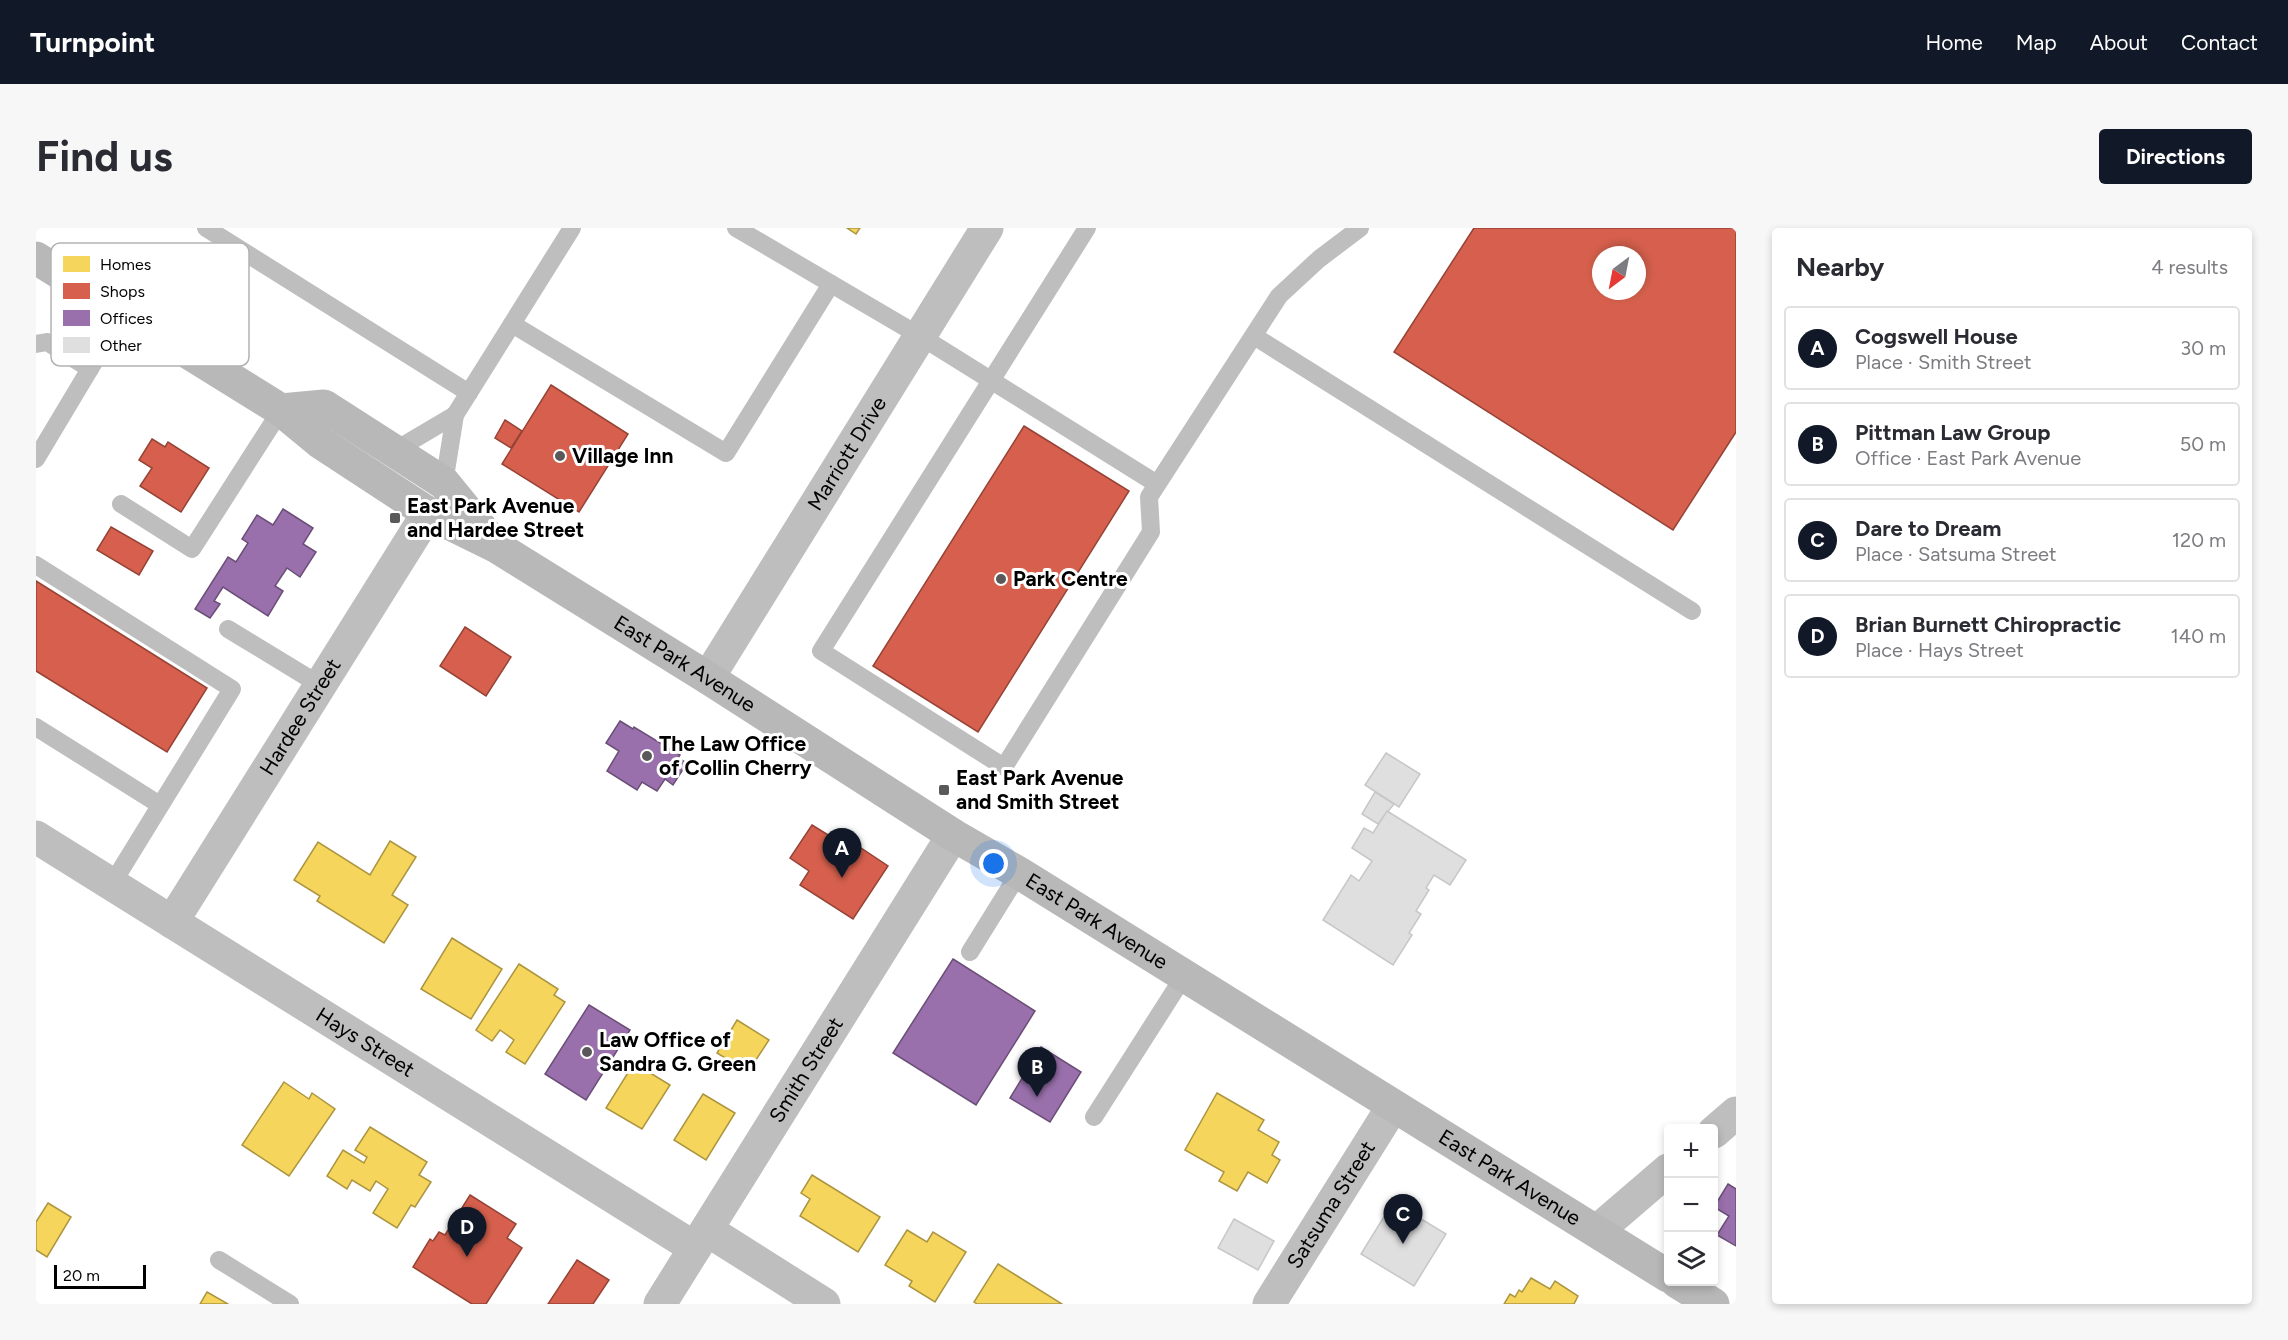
<!DOCTYPE html>
<html lang="en">
<head>
<meta charset="utf-8">
<style>
	body { margin:0; font-family:Figtree,sans-serif; background:#f7f7f7; color:#2b2b33 }
	.controls { position:absolute; right:18px; bottom:18px; display:grid; overflow:hidden; border-radius:6px; box-shadow:0 3px 9px #0003 }
	.controls button { width:54px; height:54px; display:grid; place-items:center; padding:0; border:0; border-bottom:2px solid #e1e1e2; background:#fff; color:#2b2b33; font:30px sans-serif }
	.compass { position:absolute; left:1556px; top:18px; width:54px; height:54px; border-radius:50%; background:#fff; box-shadow:0 3px 9px #0003; rotate:212deg }
	.scale { position:absolute; left:18px; bottom:15px; width:92px; box-sizing:border-box; padding-left:6px; border:3px solid #000; border-top:0; font-size:16px; line-height:21px; white-space:nowrap; color:#000; -webkit-text-stroke:4px #fff; paint-order:stroke }
	.you { position:absolute; left:958px; top:636px; width:21px; height:21px; margin:-15px; border:4px solid #fff; border-radius:50%; background:#1a73e8; box-shadow:0 0 0 9px #1a73e833 }
	.badge { display:grid; place-items:center; width:39px; height:39px; border-radius:50%; background:#111827; color:#fff; font-size:20px; font-weight:700 }
	.pin { position:absolute; translate:-50% -50px; filter:drop-shadow(0 2px 3px #0008) }
	.pin::after { content:''; position:absolute; top:32px; width:21px; height:18px; background:inherit; clip-path:polygon(0 0,100% 0,50% 100%) }
	.list { margin:0; padding:0; list-style:none }
	h2 { display:flex; justify-content:space-between; align-items:center; height:78px; margin:0; padding:0 24px; font-size:26px }
	h2 small { font-size:20px; font-weight:400; color:#7c7c81 }
	.list li { display:grid; grid-template-columns:39px 1fr auto; gap:18px; align-items:center; box-sizing:border-box; height:84px; margin:0 12px 12px; padding:0 12px; border:2px solid #e1e1e2; border-radius:6px }
	.list b { display:block; font-size:22px; white-space:nowrap }
	.list p { margin:0; font-size:20px; white-space:nowrap; color:#7c7c81 }
	.list em { font-size:20px; font-style:normal; color:#7c7c81 }
	.icon { flex:none; width:33px; height:33px; fill:none; stroke:currentColor; stroke-width:2; stroke-linecap:round; stroke-linejoin:round }
	.map { position:relative; flex:none; width:1700px; height:1076px; overflow:hidden; border-radius:6px }
	header { display:flex; align-items:center; gap:36px; box-sizing:border-box; height:84px; padding:0 30px; background:#111827; color:#fff }
	header strong { font-size:28px }
	nav { display:flex; gap:33px; margin-inline-start:auto; font-size:21px }
	.intro { display:flex; align-items:center; justify-content:space-between; box-sizing:border-box; height:144px; padding:0 36px }
	h1 { margin:0; font-size:42px }
	.button { padding:15px 27px; border-radius:6px; background:#111827; color:#fff; font-size:21px; font-weight:700 }
	main { display:flex; gap:36px; padding:0 36px }
	aside { flex:1; background:#fff; border-radius:6px; box-shadow:0 3px 9px #0003 }
	.map>svg:first-child { display:block }
	.homes { fill:#f6d55c; stroke:#ac9540; stroke-width:1.5 }
	.shops { fill:#d6604d; stroke:#964336; stroke-width:1.5; fill-rule:evenodd }
	.offices { fill:#9970ab; stroke:#6b4e78; stroke-width:1.5 }
	.building { fill:#dfdfdf; stroke:#c7c7c7; stroke-width:1.5 }
	.lines { fill:none; stroke-linecap:round; stroke-linejoin:round }
	.lane { stroke:#bebebe; stroke-width:18 }
	.street { stroke:#bebebe; stroke-width:33 }
	.secondary { stroke:#b8b8b8; stroke-width:33 }
	.poi-dot { fill:#595959; stroke:#fff; stroke-width:2 }
	.labels { text-anchor:middle; stroke-width:6; stroke-linejoin:round; paint-order:stroke }
	.street-label { font-size:21px; fill:#000; stroke:#fff }
	.poi-label { font-size:21px; font-weight:bold; fill:#000; stroke:#fff; text-anchor:start }
	.key { fill:#fff; stroke:#b2b2b2; stroke-width:1.5 }
	.key-label { font-size:16px; fill:#000 }
</style>
</head>
<body>
<header>
<strong>Turnpoint</strong>
<nav><a>Home</a><a>Map</a><a>About</a><a>Contact</a></nav>
</header>
<div class="intro"><h1>Find us</h1><a class="button">Directions</a></div>
<main>
<div class="map">
<svg width="1700" height="1076" viewBox="0 0 1700 1076">
	<rect width="100%" height="100%" fill="#fff"/>
	<g class="homes">
		<polygon points="811,0 824,0 820,6"/>
		<polygon points="354,613 380,629 356,667 372,677 348,715 281,673 284,668 258,652 282,614 334,647"/>
		<polygon points="416,710 466,741 435,791 385,761"/>
		<polygon points="483,736 522,761 518,767 529,774 489,836 470,824 478,812 464,802 456,813 440,802"/>
		<polygon points="701,792 733,812 712,844 681,825"/>
		<polygon points="598,835 634,857 606,901 570,880"/>
		<polygon points="248,854 273,871 276,865 299,881 253,948 206,917"/>
		<polygon points="1181,865 1228,892 1222,902 1243,914 1236,927 1244,932 1231,955 1212,944 1201,963 1183,953 1188,944 1149,922"/>
		<polygon points="667,866 699,885 670,932 638,912"/>
		<polygon points="334,899 391,934 383,947 395,954 379,979 375,977 361,1000 337,985 352,961 340,953 334,963 316,952 311,961 291,948 307,922 328,935 331,929 319,922"/>
		<polygon points="776,947 844,989 822,1024 764,988 774,971 765,965"/>
		<polygon points="12,975 35,989 11,1029 0,1022 0,994"/>
		<polygon points="871,1002 891,1014 897,1004 930,1024 899,1074 873,1058 876,1053 849,1037"/>
		<polygon points="962,1036 1026,1076 941,1076 938,1074"/>
		<polygon points="1495,1050 1514,1061 1519,1053 1542,1068 1538,1076 1468,1076 1474,1066 1479,1069 1483,1062 1486,1064"/>
		<polygon points="171,1064 192,1076 164,1076"/>
	</g>
	<g class="shops">
		<path d="M1438 0H1700V204L1637 302 1358 124ZM1565 27H1601V63H1565Z"/>
		<polygon points="515,157 592,206 543,284 466,236"/>
		<polygon points="469,192 486,203 475,220 459,210"/>
		<polygon points="988,198 1093,263 942,504 837,438"/>
		<polygon points="116,211 129,219 132,214 173,240 145,284 104,258 116,240 103,232"/>
		<polygon points="75,299 117,323 103,347 61,322"/>
		<polygon points="0,353 171,460 131,524 0,443"/>
		<polygon points="429,399 475,429 450,468 404,438"/>
		<polygon points="776,597 813,620 816,614 852,638 817,691 764,657 773,643 754,630"/>
		<polygon points="434,967 480,996 471,1010 486,1020 450,1076 436,1076 377,1039 394,1011 397,1013 403,1004 409,1007"/>
		<polygon points="541,1032 573,1052 557,1076 512,1076"/>
	</g>
	<g class="offices">
		<polygon points="247,281 277,300 267,316 280,324 264,349 251,340 239,358 247,363 232,388 187,359 178,373 184,376 174,390 159,381 192,329 200,334 212,315 206,311 221,287 237,297"/>
		<polygon points="584,493 597,501 598,499 644,527 642,530 651,535 637,557 629,551 621,563 606,554 601,562 571,543 583,523 570,515"/>
		<polygon points="917,731 999,783 940,877 857,825"/>
		<polygon points="553,777 594,802 550,872 509,846"/>
		<polygon points="1005,819 1045,844 1014,894 974,870"/>
		<polygon points="1692,956 1700,961 1700,1018 1681,1007 1693,988 1678,979"/>
	</g>
	<g class="building">
		<polygon points="1350,525 1384,546 1363,579 1329,557"/>
		<polygon points="1339,564 1358,576 1342,596 1326,586"/>
		<polygon points="1351,583 1430,632 1414,657 1398,647 1390,660 1393,662 1380,683 1385,686 1373,705 1376,707 1357,737 1287,692 1315,647 1323,653 1336,633 1316,620 1328,600 1337,605"/>
		<polygon points="1357,974 1410,1006 1378,1058 1325,1026"/>
		<polygon points="1198,991 1238,1013 1222,1042 1182,1020"/>
	</g>
	<g class="lines">
		<g class="lane">
			<polyline points="170,0 433,165"/>
			<polyline points="700,0 884,108 1121,256"/>
			<polyline points="1051,0 785,423 968,539 1115,304 1113,269 1243,68 1283,31 1324,0"/>
			<polyline points="476,96 690,225 795,56"/>
			<polyline points="1218,108 1656,383"/>
			<polyline points="0,116 11,114 54,141"/>
			<polyline points="358,223 419,187"/>
			<polyline points="0,231 88,84"/>
			<polyline points="408,255 419,187 536,0"/>
			<polyline points="85,276 156,321 245,182"/>
			<polyline points="0,337 196,461 76,656"/>
			<polyline points="192,401 284,457"/>
			<polyline points="0,499 124,577"/>
			<polyline points="934,724 983,645"/>
			<polyline points="1058,889 1148,748"/>
			<polyline points="183,1032 254,1076"/>
		</g>
		<g class="street">
			<path id="s1" d="M672 450 951 0"/>
			<path id="s2" d="M0 609 659 1020"/>
			<path id="s3" d="M136 694 392 285"/>
			<polyline points="1678,904 1700,885"/>
			<polyline points="671,1002 788,1076"/>
			<polyline points="1561,1003 1632,942"/>
			<path id="s4" d="M624 1076 917 607"/>
			<path id="s5" d="M1233 1076 1357 878"/>
		</g>
		<g class="secondary">
			<path id="s6" d="M0 30 245 182 285 215 392 285 461 319 672 450 917 607 983 645 1632 1048"/>
			<polyline points="245,182 288,178 408,255 453,310"/>
			<polyline points="1641,1054 1677,1076"/>
		</g>
	</g>
	<g class="poi-dot">
		<circle cx="524" cy="228" r="6"/>
		<rect x="353" y="284" width="12" height="12" rx="3"/>
		<circle cx="965" cy="351" r="6"/>
		<circle cx="611" cy="528" r="6"/>
		<rect x="902" y="556" width="12" height="12" rx="3"/>
		<circle cx="551" cy="824" r="6"/>
	</g>
	<g class="labels">
		<g class="street-label">
			<text dy="7" stroke="none"><textPath href="#s1" startOffset="264">Marriott Drive</textPath></text>
			<text dy="7" stroke="none"><textPath href="#s6" startOffset="766">East Park Avenue</textPath></text>
			<text dy="7" stroke="none"><textPath href="#s3" startOffset="242">Hardee Street</textPath></text>
			<text dy="7" stroke="none"><textPath href="#s6" startOffset="1252">East Park Avenue</textPath></text>
			<text dy="7" stroke="none"><textPath href="#s2" startOffset="388">Hays Street</textPath></text>
			<text dy="7" stroke="none"><textPath href="#s4" startOffset="276">Smith Street</textPath></text>
			<text dy="7" stroke="none"><textPath href="#s6" startOffset="1738">East Park Avenue</textPath></text>
			<text dy="7" stroke="none"><textPath href="#s5" startOffset="117">Satsuma Street</textPath></text>
		</g>
		<g class="poi-label">
			<text x="536" y="235">Village Inn</text>
			<text x="371" y="285">East Park Avenue<tspan x="371" dy="24">and Hardee Street</tspan></text>
			<text x="977" y="358">Park Centre</text>
			<text x="623" y="523">The Law Office<tspan x="623" dy="24">of Collin Cherry</tspan></text>
			<text x="920" y="557">East Park Avenue<tspan x="920" dy="24">and Smith Street</tspan></text>
			<text x="563" y="819">Law Office of<tspan x="563" dy="24">Sandra G. Green</tspan></text>
		</g>
	</g>
	<rect x="15" y="15" width="198" height="123" rx="9" class="key"/>
	<rect x="27" y="28" width="27" height="16" fill="#f6d55c"/>
	<rect x="27" y="55" width="27" height="16" fill="#d6604d"/>
	<rect x="27" y="82" width="27" height="16" fill="#9970ab"/>
	<rect x="27" y="109" width="27" height="16" fill="#dfdfdf"/>
	<g class="key-label">
		<text x="64" y="42">Homes</text>
		<text x="64" y="69">Shops</text>
		<text x="64" y="96">Offices</text>
		<text x="64" y="123">Other</text>
	</g>
</svg>
<div class="controls">
<button>+</button>
<button>−</button>
<button><svg class="icon" aria-label="layers" viewBox="0 0 24 24"><path d="M12 4l9 5-9 5-9-5zM3 14l9 5 9-5"/></svg></button>
</div>
<svg class="compass" viewBox="-18 -18 36 36"><path d="M0-13l5 13h-10z" fill="#e53935"/><path d="M0 13l5-13h-10z" fill="#7c7c81"/></svg>
<div class="scale">20 m</div>
<div class="you"></div>
<div class="pin badge" style="left:806px;top:650px">A</div>
<div class="pin badge" style="left:1001px;top:869px">B</div>
<div class="pin badge" style="left:1367px;top:1016px">C</div>
<div class="pin badge" style="left:431px;top:1029px">D</div>
</div>
<aside>
<h2>Nearby<small>4 results</small></h2>
<ul class="list">
<li><span class="badge">A</span><div><b>Cogswell House</b><p>Place · Smith Street</p></div><em>30 m</em></li>
<li><span class="badge">B</span><div><b>Pittman Law Group</b><p>Office · East Park Avenue</p></div><em>50 m</em></li>
<li><span class="badge">C</span><div><b>Dare to Dream</b><p>Place · Satsuma Street</p></div><em>120 m</em></li>
<li><span class="badge">D</span><div><b>Brian Burnett Chiropractic</b><p>Place · Hays Street</p></div><em>140 m</em></li>
</ul>
</aside>
</main>
</body>
</html>
